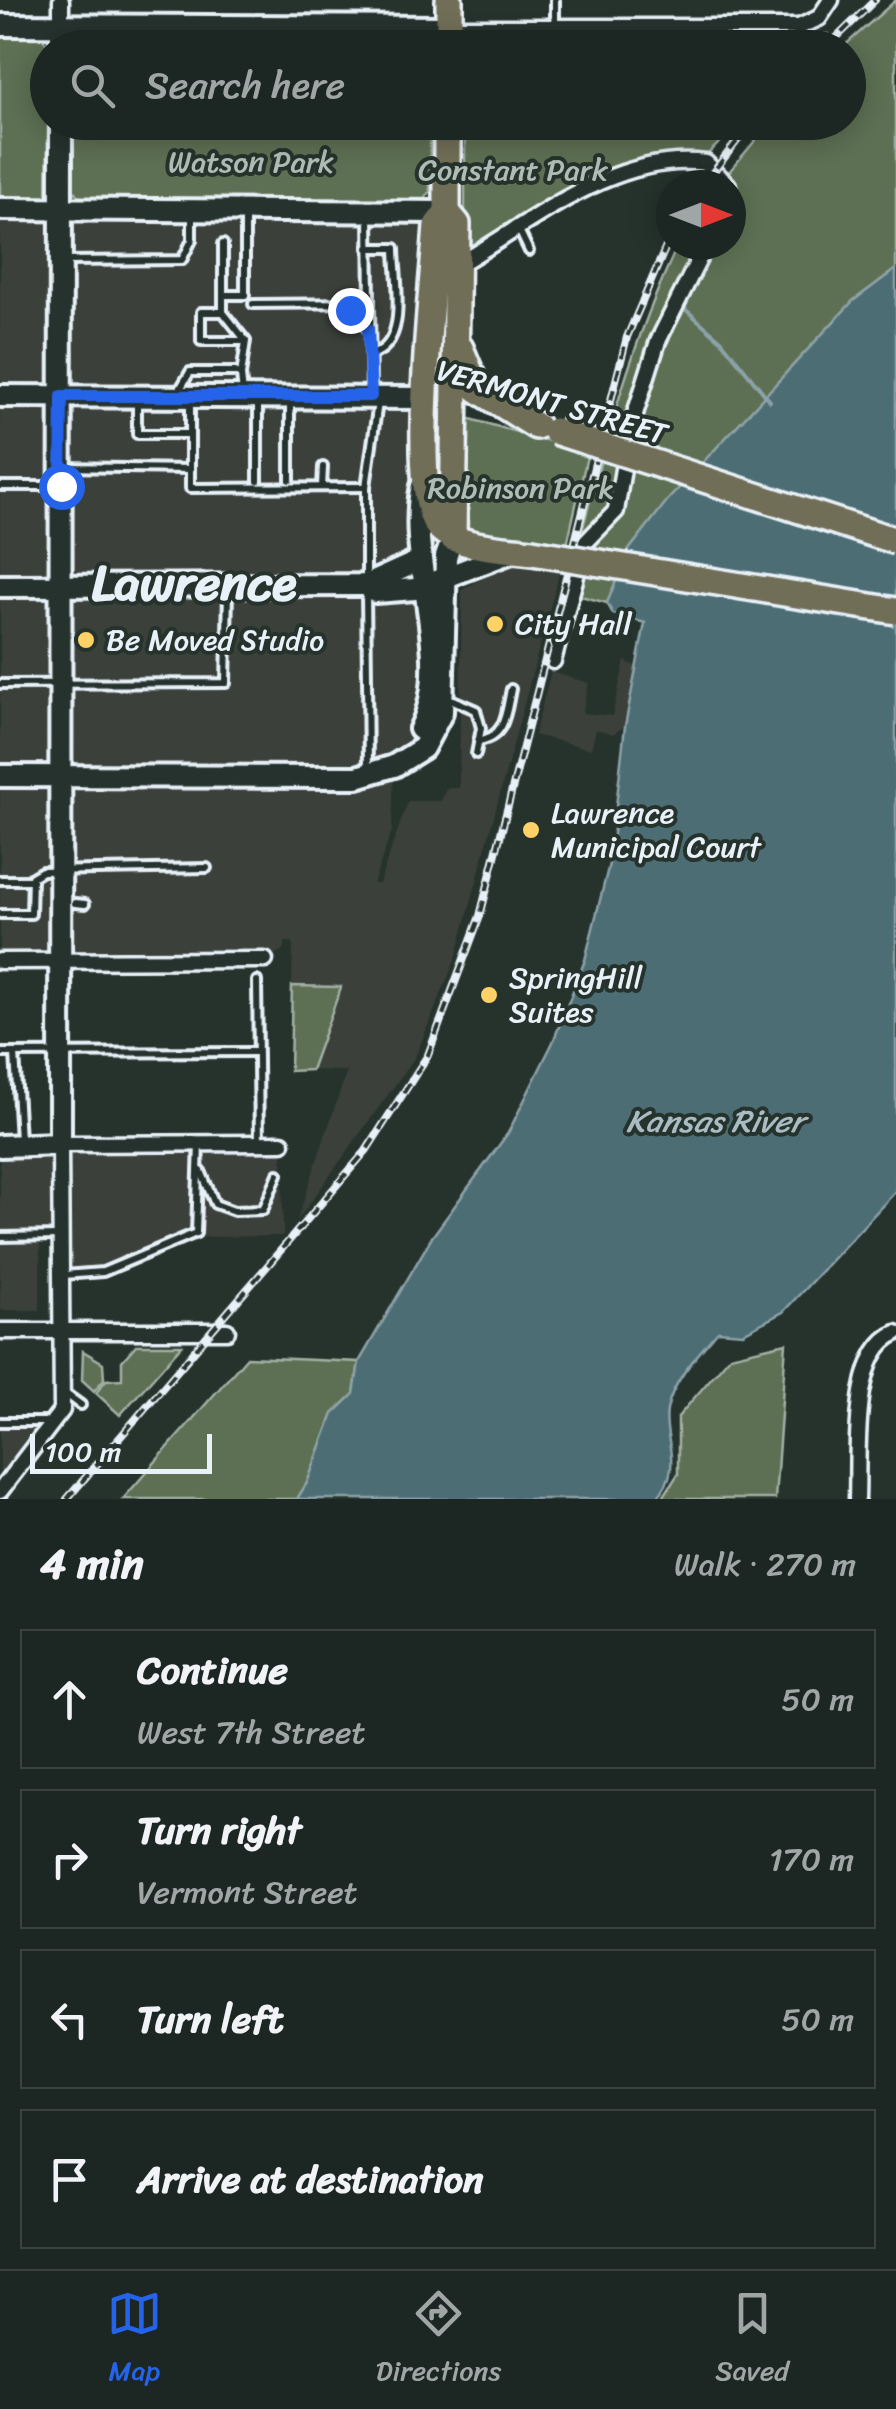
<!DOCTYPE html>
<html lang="en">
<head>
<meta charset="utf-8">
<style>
	body { margin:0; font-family:Sriracha,sans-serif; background:#29322f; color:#f1f3f6 }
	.compass { position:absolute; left:656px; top:170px; width:90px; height:90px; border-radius:50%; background:#1c2622; box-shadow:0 5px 25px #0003; rotate:90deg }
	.scale { position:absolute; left:30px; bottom:25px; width:182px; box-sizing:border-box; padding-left:10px; border:5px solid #e8f1f8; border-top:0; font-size:28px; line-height:35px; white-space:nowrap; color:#e8f1f8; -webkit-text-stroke:8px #26332d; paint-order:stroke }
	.stop { position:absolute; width:30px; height:30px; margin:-22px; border:8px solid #2563eb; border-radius:50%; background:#fff }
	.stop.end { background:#2563eb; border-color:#fff; box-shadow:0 2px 10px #0008 }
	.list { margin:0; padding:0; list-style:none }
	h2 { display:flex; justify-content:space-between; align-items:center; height:130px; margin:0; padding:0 40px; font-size:42px }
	h2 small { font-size:32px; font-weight:400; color:#a0a5a5 }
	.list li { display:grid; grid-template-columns:65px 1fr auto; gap:30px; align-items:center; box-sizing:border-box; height:140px; margin:0 20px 20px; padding:0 20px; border:2px solid #3a4340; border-radius:0px }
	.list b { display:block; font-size:38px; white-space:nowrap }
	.list p { margin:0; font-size:32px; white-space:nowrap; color:#a0a5a5 }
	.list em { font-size:32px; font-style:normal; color:#a0a5a5 }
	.icon { flex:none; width:55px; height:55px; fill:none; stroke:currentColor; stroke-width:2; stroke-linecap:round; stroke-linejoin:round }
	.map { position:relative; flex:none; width:896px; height:1499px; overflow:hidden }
	.search { position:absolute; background:#1c2622; box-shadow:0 5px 25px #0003; left:30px; right:30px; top:30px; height:110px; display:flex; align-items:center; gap:25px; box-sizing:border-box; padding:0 35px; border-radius:55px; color:#a0a5a5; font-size:38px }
	.sheet { height:770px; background:#1c2622 }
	nav { display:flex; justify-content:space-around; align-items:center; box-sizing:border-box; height:140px; border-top:2px solid #3a4340; background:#1c2622; font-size:28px; color:#a0a5a5 }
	nav a { display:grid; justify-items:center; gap:5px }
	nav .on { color:#2563eb }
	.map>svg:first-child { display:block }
	.built { fill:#3b403a }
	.green { fill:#5d6f52; stroke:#a2b0a5; stroke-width:2.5 }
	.water { fill:#4e6d74; stroke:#8ca2a9; stroke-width:2.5 }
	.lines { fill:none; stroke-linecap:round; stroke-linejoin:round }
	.stream { stroke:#8ca2a9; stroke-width:4 }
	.lane-casing { stroke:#e8f1f8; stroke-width:14 }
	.street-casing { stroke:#e8f1f8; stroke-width:21 }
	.secondary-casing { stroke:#e8f1f8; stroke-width:28 }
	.highway-casing { stroke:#e8f1f8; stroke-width:32 }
	.lane { stroke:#26332d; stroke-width:6 }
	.street { stroke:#26332d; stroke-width:14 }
	.secondary { stroke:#26332d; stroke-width:20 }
	.highway { stroke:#716e59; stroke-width:25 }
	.rail-casing { stroke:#e8f1f8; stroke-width:8 }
	.rail { stroke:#26332d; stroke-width:4; stroke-dasharray:11; stroke-linecap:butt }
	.highway-bridge-casing { stroke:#e8f1f8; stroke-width:32; stroke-linecap:butt }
	.highway-bridge { stroke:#716e59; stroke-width:25 }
	.route { stroke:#2563eb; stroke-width:12 }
	.poi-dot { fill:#ffd166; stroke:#26332d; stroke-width:4 }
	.labels { text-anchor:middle; stroke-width:8; stroke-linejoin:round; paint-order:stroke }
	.park-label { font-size:30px; fill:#b0bdb6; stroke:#26332d }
	.street-label { font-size:30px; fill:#e8f1f8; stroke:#26332d }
	.poi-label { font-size:30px; fill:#e8f1f8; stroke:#26332d; text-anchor:start }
	.water-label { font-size:32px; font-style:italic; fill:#aabcc3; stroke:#26332d }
	.town-label { font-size:50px; font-weight:bold; fill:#e8f1f8; stroke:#26332d }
</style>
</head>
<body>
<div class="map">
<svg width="896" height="1499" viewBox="0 0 896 1499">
	<rect width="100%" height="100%" fill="#26332d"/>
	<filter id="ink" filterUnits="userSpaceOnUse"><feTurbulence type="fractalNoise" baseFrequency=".01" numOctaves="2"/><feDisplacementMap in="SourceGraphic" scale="20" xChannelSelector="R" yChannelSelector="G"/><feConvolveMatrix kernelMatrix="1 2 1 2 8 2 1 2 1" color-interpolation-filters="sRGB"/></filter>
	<g filter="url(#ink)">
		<g class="built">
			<polygon points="0,209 447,212 427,377 429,615 421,729 405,757 394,766 392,830 373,884 379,884 408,801 441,801 446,788 459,788 462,590 505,566 560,570 456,958 415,1057 297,1221 347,1071 311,1070 341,988 292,986 293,942 285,942 285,949 265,960 0,961"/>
			<polygon points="625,661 638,668 625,726 613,734 596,729 591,749 534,735 551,672 589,683 582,713 612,716"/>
			<polygon points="282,1143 283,1236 191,1237 103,1272 62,1275 61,1236 0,1237 0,1146"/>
			<rect x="0" y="1244" width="40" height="66"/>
			<polygon points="0,1422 56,1422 0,1491"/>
		</g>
		<g class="green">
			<path d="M896 0V269L853 301 667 501 629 550 607 603 566 592C597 475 625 355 678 245H731V185H718L770 123 848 122V48L843 47Z"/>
			<polygon points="827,34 813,48 465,48 474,35"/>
			<polygon points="0,35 40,36 49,46 47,200 0,201"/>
			<polygon points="83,35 426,37 430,48 73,48"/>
			<polygon points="72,123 430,123 430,192 423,201 409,202 82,201 72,188"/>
			<polygon points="465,123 739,123 704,158 600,174 465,253"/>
			<polygon points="467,418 588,452 566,549 464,533"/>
			<polygon points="292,986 341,987 311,1070 290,1071"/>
			<polygon points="786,1343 775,1499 662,1499 678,1474 678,1417 730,1356"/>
			<polygon points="136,1345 182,1345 120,1415 96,1393 106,1380 122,1379 122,1361"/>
			<polygon points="83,1351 103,1363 104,1379 94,1391 82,1380"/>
			<polygon points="247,1357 359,1362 354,1394 333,1414 307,1483 297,1499 123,1499"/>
		</g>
		<path class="water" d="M896 269V1191L783 1312 743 1333 718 1331C700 1352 672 1381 667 1410 662 1441 686 1465 656 1499H297L307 1483 333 1414 354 1394 359 1362 432 1237 508 1133 553 1042 585 960 610 860 625 726 645 623 613 614 607 603 629 550 667 501 853 301Z"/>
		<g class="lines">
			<polyline class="stream" points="685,309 721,340 770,401"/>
			<g class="lane-casing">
				<g id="lane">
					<polyline points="555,0 555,27"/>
					<polyline points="516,48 516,28"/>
					<polyline points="369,213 371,395"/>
					<polyline points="519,230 529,251"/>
					<polyline points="223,244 223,312 246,341 241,375"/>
					<path d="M368 248H395C395 280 410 344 371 355"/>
					<polyline points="63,261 182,260 192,240 192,214"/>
					<polyline points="223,295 245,295 245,217"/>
					<polyline points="349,303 349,310 368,329"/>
					<polyline points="253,304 368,303"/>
					<polyline points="223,312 201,312 201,341 244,341"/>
					<polyline points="177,394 190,372 235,372 241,375 243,394"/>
					<polyline points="190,400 190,488 366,487"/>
					<polyline points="137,402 137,434 190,434"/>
					<polyline points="62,467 190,469"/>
					<polyline points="290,480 290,402"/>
					<polyline points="258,481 258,402"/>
					<polyline points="0,486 55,486"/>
					<polyline points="322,487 323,467"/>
					<polyline points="366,578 366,487 378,402"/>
					<polyline points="366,591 368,768"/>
					<polyline points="0,684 226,683 228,591"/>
					<polyline points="446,697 476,710 481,728 476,754"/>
					<path d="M478 741C506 737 506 713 511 689"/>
					<polyline points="0,880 32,880"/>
					<polyline points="75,903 85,904"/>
					<polyline points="0,914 31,914 32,877 42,871 207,868"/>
					<polyline points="257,981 259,1142"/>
					<polyline points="0,1053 255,1052"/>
					<polyline points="15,1053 20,1140"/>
					<polyline points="201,1171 215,1204 234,1211 263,1210 278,1174"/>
					<polyline points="0,1237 60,1236"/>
					<polyline points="63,1275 103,1272 196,1233 199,1143"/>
					<polyline points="63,1392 81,1405"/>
					<polyline points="0,1422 50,1422"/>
				</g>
			</g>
			<g class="street-casing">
				<g id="street">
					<polyline points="61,25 61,0"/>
					<polyline points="449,27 799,27 819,18 831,0"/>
					<path d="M456 266C530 224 614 151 706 163L728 185"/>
					<polyline points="553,661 585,543 616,511 629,433 658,341 706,245"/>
					<polyline points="0,961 265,960"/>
					<polyline points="0,1331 227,1331"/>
					<polyline points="0,1491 62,1410 60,1144 282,1143"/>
					<path d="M857 1499C859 1456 850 1352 896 1333"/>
				</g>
			</g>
			<g class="secondary-casing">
				<g id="secondary">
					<polyline points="0,25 449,27"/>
					<polyline points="61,25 61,48"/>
					<polyline points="0,209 447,212"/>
					<polyline points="0,396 427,398"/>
					<polyline points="366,585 375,592 415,589 509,553"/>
					<polyline points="0,586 366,585 421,560"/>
					<path d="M420 729C456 659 405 561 422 486"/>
					<polyline points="0,776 357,777 394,766 423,748 442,712 446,557 453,538"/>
					<polyline points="0,1146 60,1144 61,122"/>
				</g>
			</g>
			<g class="highway-casing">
				<g id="highway">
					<polyline points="449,48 449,0"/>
					<path d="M447 122V212L437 225C434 278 409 490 437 525 456 549 504 548 532 552"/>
					<polyline points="447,212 457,224 453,538"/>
					<polyline points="460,348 477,389 536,426"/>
				</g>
			</g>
			<use href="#lane" class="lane"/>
			<use href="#street" class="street"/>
			<use href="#secondary" class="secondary"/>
			<use href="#highway" class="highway"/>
			<g class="rail-casing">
				<g id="rail">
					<polyline points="826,48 875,0"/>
					<polyline points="703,185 752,122"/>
					<polyline points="67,1499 366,1151 428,1055 480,916 627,337 671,235"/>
				</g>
			</g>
			<use href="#rail" class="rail"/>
			<g class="highway-bridge-casing">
				<g id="highway-bridge">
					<polyline points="555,431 896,541"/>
					<polyline points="532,552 896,611"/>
				</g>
			</g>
			<use href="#highway-bridge" class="highway-bridge"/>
		</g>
	</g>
	<g class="lines" filter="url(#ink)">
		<polyline class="route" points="61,486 62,396 371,396 368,329 350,310"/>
	</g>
	<g class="poi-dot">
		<circle cx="495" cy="624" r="10"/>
		<circle cx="86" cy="640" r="10"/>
		<circle cx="531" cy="830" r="10"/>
		<circle cx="489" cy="995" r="10"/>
	</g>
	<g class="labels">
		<g class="park-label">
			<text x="251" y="172">Watson Park</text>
			<text x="513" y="180">Constant Park</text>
			<text x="521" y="498">Robinson Park</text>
		</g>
		<g class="street-label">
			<text transform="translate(552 402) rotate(16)" y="10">VERMONT STREET</text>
		</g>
		<g class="poi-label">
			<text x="515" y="634">City Hall</text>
			<text x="106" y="650">Be Moved Studio</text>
			<text x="551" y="823">Lawrence<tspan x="551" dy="34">Municipal Court</tspan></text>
			<text x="509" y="988">SpringHill<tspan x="509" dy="34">Suites</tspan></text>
		</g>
		<g class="water-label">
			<text x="715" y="1132">Kansas River</text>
		</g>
		<g class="town-label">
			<text x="194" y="600">Lawrence</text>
		</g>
	</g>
</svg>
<svg class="compass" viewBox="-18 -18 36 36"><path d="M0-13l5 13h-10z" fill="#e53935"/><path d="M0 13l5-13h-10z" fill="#a0a5a5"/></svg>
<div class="scale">100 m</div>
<div class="stop" style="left:61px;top:486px"></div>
<div class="stop end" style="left:350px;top:310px"></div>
<div class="search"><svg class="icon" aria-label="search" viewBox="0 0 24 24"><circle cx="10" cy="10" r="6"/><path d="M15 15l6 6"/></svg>Search here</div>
</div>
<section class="sheet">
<h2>4 min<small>Walk · 270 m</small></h2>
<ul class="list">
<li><svg class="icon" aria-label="ahead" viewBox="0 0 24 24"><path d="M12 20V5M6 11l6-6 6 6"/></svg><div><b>Continue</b><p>West 7th Street</p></div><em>50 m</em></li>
<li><svg class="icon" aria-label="right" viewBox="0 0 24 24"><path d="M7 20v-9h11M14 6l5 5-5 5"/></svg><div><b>Turn right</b><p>Vermont Street</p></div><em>170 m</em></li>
<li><svg class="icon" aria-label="left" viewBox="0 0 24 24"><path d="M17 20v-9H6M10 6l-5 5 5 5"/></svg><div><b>Turn left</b></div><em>50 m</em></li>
<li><svg class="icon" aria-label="arrive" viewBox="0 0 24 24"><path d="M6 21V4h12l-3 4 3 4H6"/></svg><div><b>Arrive at destination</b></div></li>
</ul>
</section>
<nav>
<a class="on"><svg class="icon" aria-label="map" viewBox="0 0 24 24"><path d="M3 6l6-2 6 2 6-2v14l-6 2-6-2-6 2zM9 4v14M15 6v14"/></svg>Map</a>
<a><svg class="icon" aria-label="directions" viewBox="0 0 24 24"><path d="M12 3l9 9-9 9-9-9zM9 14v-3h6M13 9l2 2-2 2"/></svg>Directions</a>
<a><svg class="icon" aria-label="saved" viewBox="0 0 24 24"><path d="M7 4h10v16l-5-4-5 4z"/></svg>Saved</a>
</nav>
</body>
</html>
